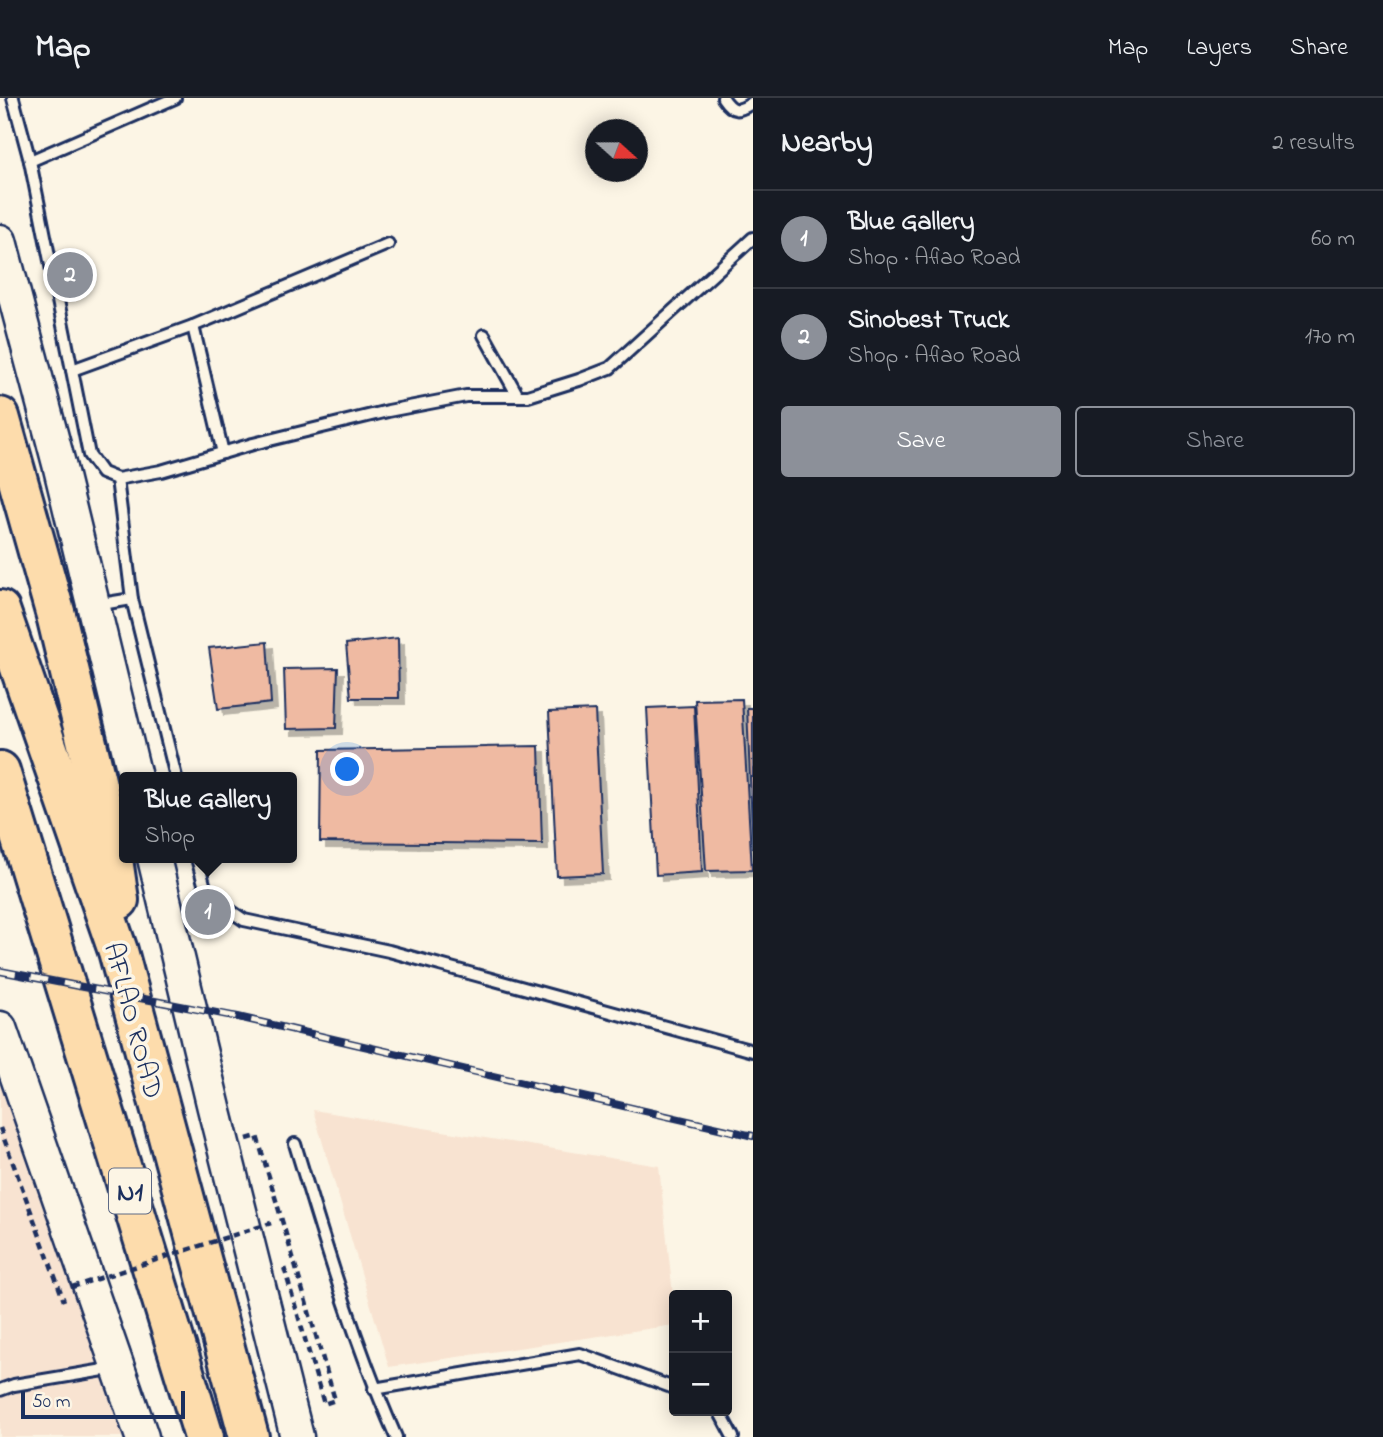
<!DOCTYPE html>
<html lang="en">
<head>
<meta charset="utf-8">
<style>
	body { margin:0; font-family:"Indie Flower",sans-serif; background:#242831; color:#f1f3f6 }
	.controls { position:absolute; right:21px; bottom:21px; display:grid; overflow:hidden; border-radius:7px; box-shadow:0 4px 18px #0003 }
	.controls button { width:63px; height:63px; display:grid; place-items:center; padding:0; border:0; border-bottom:2px solid #363941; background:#171b24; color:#f1f3f6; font:35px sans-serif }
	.compass { position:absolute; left:585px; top:21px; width:63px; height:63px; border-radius:50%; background:#171b24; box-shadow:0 4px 18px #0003; rotate:111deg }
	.scale { position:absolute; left:21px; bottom:18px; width:164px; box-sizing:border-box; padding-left:7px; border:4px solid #1b2f5e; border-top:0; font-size:19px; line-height:24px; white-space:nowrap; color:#1b2f5e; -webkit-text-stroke:5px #fcf5e5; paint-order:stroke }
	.you { position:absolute; left:348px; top:672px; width:24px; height:24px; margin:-18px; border:5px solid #fff; border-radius:50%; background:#1a73e8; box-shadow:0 0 0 10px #1a73e833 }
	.badge { display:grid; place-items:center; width:46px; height:46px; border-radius:50%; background:#8c9099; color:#fff; font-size:23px; font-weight:700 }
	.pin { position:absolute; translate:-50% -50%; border:4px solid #fff; box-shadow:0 2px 7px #0006 }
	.popup { position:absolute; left:119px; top:674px; width:178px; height:91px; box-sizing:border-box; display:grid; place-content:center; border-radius:7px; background:#171b24; filter:drop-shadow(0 2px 5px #0005); font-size:23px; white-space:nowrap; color:#9ea1a6 }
	.popup b { font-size:26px; color:#f1f3f6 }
	.popup::after { content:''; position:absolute; left:50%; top:100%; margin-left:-14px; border:14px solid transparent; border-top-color:#171b24 }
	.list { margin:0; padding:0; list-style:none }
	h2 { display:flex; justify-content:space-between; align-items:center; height:91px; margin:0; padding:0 28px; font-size:30px }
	h2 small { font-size:23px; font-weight:400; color:#9ea1a6 }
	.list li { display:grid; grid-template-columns:46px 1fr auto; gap:21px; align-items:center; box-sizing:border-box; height:98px; padding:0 28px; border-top:2px solid #363941 }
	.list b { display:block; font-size:26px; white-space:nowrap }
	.list p { margin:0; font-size:23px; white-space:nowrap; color:#9ea1a6 }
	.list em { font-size:23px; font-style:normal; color:#9ea1a6 }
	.actions { display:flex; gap:14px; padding:21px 28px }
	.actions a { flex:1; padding:16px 0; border:2px solid #8c9099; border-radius:7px; text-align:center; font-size:24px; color:#8c9099 }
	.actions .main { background:#8c9099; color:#fff }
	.map { position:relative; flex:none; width:753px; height:1339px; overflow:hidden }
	header { display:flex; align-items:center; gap:42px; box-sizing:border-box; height:98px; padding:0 35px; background:#171b24; border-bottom:2px solid #363941 }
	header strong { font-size:33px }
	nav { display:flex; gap:38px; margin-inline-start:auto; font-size:24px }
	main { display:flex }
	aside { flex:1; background:#171b24 }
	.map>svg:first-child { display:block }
	.built { fill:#f8e3d1 }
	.building { fill:#efbaa2; stroke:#1b2f5e; stroke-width:2; filter:url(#shadow) }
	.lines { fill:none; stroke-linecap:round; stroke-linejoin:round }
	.lane-casing { stroke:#1b2f5e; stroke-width:16 }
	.secondary-casing { stroke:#1b2f5e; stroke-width:37 }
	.highway-casing { stroke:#1b2f5e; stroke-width:44 }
	.path { stroke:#1b2f5e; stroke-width:4.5; stroke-dasharray:7 5; stroke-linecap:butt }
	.lane { stroke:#fcf5e5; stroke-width:10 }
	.secondary { stroke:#fcf5e5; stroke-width:32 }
	.highway { stroke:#fddcac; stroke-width:38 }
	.rail-casing { stroke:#1b2f5e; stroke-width:8 }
	.rail { stroke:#fcf5e5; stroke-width:5; stroke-dasharray:16; stroke-linecap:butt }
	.path-bridge { stroke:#1b2f5e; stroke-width:4.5; stroke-dasharray:7 5; stroke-linecap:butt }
	.labels { text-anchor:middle; stroke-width:7; stroke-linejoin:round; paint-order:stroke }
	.shield { fill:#fcf5e5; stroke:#5e6a86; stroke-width:2 }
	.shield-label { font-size:26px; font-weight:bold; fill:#1b2f5e }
	.street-label { font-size:28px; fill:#1b2f5e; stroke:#fcf5e5 }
</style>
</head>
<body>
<header>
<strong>Map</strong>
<nav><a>Map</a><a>Layers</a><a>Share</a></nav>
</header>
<main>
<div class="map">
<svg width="753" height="1339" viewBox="0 0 753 1339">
	<defs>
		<filter id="shadow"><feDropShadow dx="6" dy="6" stdDeviation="0" flood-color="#0004"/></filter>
	</defs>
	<rect width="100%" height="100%" fill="#fcf5e5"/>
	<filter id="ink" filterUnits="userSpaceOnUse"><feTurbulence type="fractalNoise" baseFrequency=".0143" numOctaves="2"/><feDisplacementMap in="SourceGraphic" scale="14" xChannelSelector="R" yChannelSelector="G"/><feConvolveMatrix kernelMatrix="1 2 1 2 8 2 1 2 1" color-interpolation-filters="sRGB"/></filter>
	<g filter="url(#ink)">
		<g class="built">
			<polygon points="0,953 131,1339 0,1339"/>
			<polygon points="313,1012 659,1068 674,1206 674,1227 389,1269"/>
		</g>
		<g class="building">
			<polygon points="398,540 399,600 351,600 346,546"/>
			<polygon points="267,544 271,605 218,611 209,550"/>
			<polygon points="338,570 336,630 286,631 284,571"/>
			<polygon points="742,601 752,772 706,773 695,602"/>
			<polygon points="694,608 702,774 656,777 647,610"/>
			<polygon points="747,610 753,610 753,751"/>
			<polygon points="595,612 603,776 557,778 549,614"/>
			<polygon points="539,648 542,746 320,744 321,652"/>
		</g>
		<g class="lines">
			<g class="lane-casing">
				<g id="lane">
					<polyline points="13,0 30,63"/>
					<polyline points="175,0 30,63 89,357 102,375 117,381 161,373 253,346 388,313 466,298 528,298 579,282 610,270 753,140"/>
					<path d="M723 0C733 15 739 14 753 4"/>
					<polyline points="484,237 518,298"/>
					<polyline points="72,272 193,228"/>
					<polyline points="223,355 193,228 388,146"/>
					<polyline points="132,501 176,679"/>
					<polyline points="95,507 132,501 117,381"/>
					<polyline points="197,760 207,797 244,822 389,853 753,953"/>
					<path d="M295 1046C325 1145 354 1244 396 1339"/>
					<polyline points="374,1291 580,1256 674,1290"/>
					<polyline points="0,1292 14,1287 116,1270"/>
					<polyline points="719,1313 733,1339"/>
				</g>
			</g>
			<g class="secondary-casing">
				<g id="secondary">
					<polyline points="0,143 59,366 135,679"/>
					<polyline points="154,760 214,1010 297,1339"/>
					<polyline points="0,930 142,1339"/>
				</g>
			</g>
			<g class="highway-casing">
				<g id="highway">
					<polyline points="0,319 57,521 110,741 119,802"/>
					<polyline points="0,512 118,853 249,1339"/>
					<polyline points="0,673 204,1339"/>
				</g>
			</g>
			<g class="path">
				<polyline points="0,1030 64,1203"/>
				<polyline points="247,1041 257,1038 335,1302 324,1306 283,1166"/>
			</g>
			<use href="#lane" class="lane"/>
			<use href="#secondary" class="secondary"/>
			<use href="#highway" class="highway"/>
			<g class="rail-casing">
				<polyline id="rail" points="0,873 238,919 753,1038"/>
			</g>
			<use href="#rail" class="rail"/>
			<polyline class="path-bridge" points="72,1189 271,1125"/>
		</g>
	</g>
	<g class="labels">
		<rect class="shield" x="109" y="1070.5" width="42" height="45" rx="5"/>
		<g class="shield-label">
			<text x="130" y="1102">N1</text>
		</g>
		<g class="street-label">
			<text transform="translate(135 922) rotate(75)" y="10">AFLAO ROAD</text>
		</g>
	</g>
</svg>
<div class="controls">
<button>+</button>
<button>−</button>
</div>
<svg class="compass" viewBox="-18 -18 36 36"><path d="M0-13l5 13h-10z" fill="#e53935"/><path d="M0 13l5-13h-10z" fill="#9ea1a6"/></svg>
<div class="scale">50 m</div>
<div class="you"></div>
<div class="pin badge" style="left:208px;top:814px">1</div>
<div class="popup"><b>Blue Gallery</b>Shop</div>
<div class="pin badge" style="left:70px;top:177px">2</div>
</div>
<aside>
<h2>Nearby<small>2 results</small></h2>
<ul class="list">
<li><span class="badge">1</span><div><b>Blue Gallery</b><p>Shop · Aflao Road</p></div><em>60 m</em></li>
<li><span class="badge">2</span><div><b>Sinobest Truck</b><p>Shop · Aflao Road</p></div><em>170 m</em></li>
</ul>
<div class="actions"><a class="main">Save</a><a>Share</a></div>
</aside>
</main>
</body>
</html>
